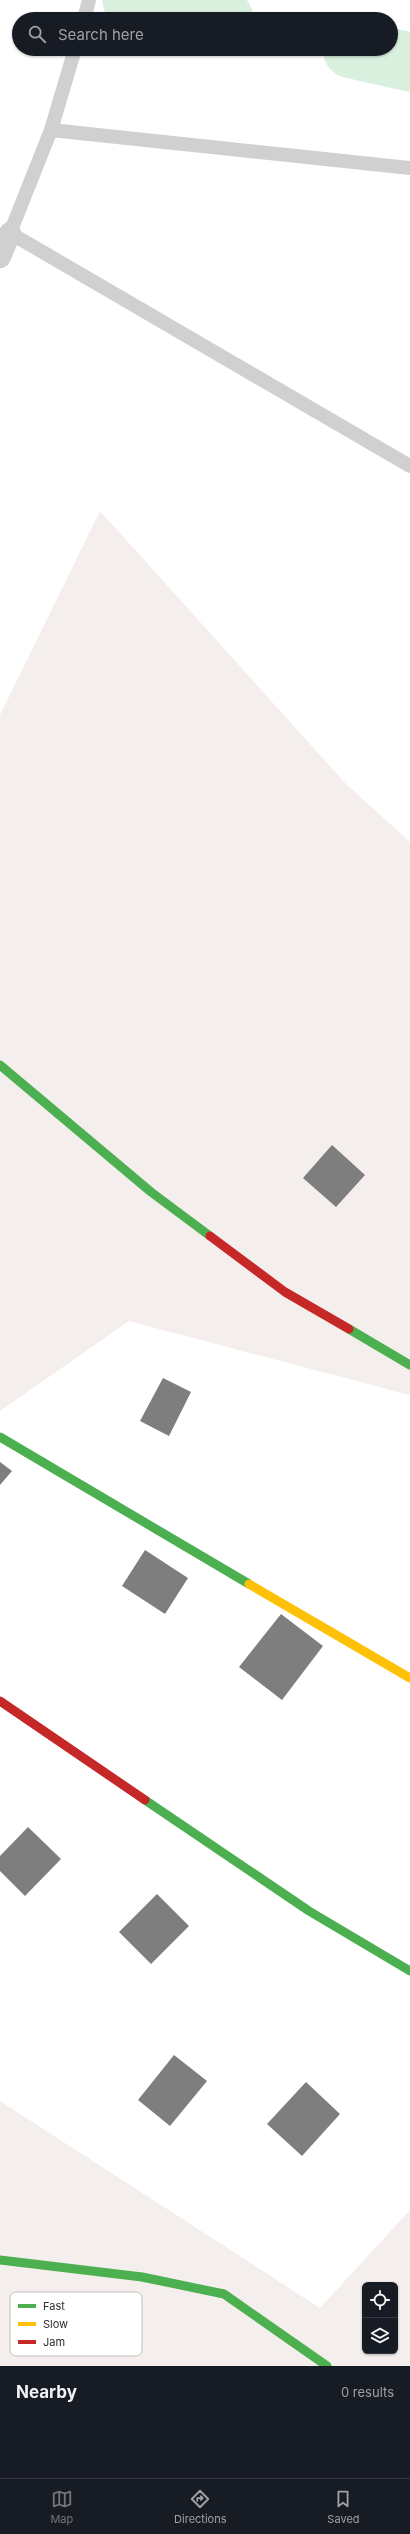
<!DOCTYPE html>
<html lang="en">
<head>
<meta charset="utf-8">
<style>
	body { margin:0; font-family:Inter,sans-serif; background:#242831; color:#f1f3f6 }
	.controls { position:absolute; right:12px; bottom:12px; display:grid; overflow:hidden; border-radius:6px; box-shadow:0 1px 3px #0004 }
	.controls button { width:36px; height:36px; display:grid; place-items:center; padding:0; border:0; border-bottom:1px solid #363941; background:#171b24; color:#f1f3f6; font:20px sans-serif }
	.list { margin:0; padding:0; list-style:none }
	h2 { display:flex; justify-content:space-between; align-items:center; height:52px; margin:0; padding:0 16px; font-size:17px }
	h2 small { font-size:13px; font-weight:400; color:#9ea1a6 }
	.icon { flex:none; width:22px; height:22px; fill:none; stroke:currentColor; stroke-width:2; stroke-linecap:round; stroke-linejoin:round }
	.map { position:relative; flex:none; width:410px; height:2366px; overflow:hidden }
	.search { position:absolute; background:#171b24; box-shadow:0 1px 3px #0004; left:12px; right:12px; top:12px; height:44px; display:flex; align-items:center; gap:10px; box-sizing:border-box; padding:0 14px; border-radius:22px; color:#9ea1a6; font-size:15px }
	.sheet { height:112px; background:#171b24 }
	nav { display:flex; justify-content:space-around; align-items:center; box-sizing:border-box; height:56px; border-top:1px solid #363941; background:#171b24; font-size:11px; color:#9ea1a6 }
	nav a { display:grid; justify-items:center; gap:2px }
	nav .on { color:#777 }
	.map>svg:first-child { display:block }
	.green { fill:#f4eeec; fill-rule:evenodd }
	.lines { fill:none; stroke-linecap:round; stroke-linejoin:round }
	.river { stroke:#d9f0de; stroke-width:59 }
	.building { fill:#7e7e7e }
	.lane { stroke:#d0d0d0; stroke-width:14 }
	.street { stroke:#d0d0d0; stroke-width:22 }
	.fast { stroke:#4caf50; stroke-width:9 }
	.slow { stroke:#ffc107; stroke-width:9 }
	.jam { stroke:#c62828; stroke-width:9 }
	.key { fill:#fff; stroke:#c0c0c0; stroke-width:1 }
	.key-label { font-size:11px; fill:#2e2e2e }
</style>
</head>
<body>
<div class="map">
<svg width="410" height="2366" viewBox="0 0 410 2366">
	<rect width="100%" height="100%" fill="#fff"/>
	<g class="green">
		<polygon points="100,511 346,784 410,842 410,1395 129,1321 0,1411 0,715"/>
		<path d="M0 2101 320 2308 410 2210V2366H0ZM365 2285H395V2351H365Z"/>
	</g>
	<g class="lines">
		<g class="river">
			<polyline points="132,0 224,19"/>
			<polyline points="352,49 410,62"/>
		</g>
	</g>
	<g class="building">
		<polygon points="332,1145 365,1175 336,1207 303,1178"/>
		<polygon points="163,1378 191,1392 169,1436 140,1421"/>
		<polygon points="0,1462 12,1471 0,1485"/>
		<polygon points="145,1550 188,1578 165,1614 122,1586"/>
		<polygon points="281,1614 323,1646 282,1700 239,1667"/>
		<polygon points="28,1827 61,1859 25,1896 0,1871 0,1856"/>
		<polygon points="157,1894 189,1926 151,1964 119,1932"/>
		<polygon points="174,2055 207,2081 170,2126 138,2100"/>
		<polygon points="306,2082 340,2114 302,2156 267,2124"/>
	</g>
	<g class="lines">
		<g class="lane">
			<polyline points="84,19 89,0"/>
			<polyline points="75,49 51,130 10,233 410,466"/>
			<polyline points="51,130 410,168"/>
		</g>
		<polyline class="street" points="0,257 10,233"/>
		<g class="fast">
			<polyline points="0,1065 151,1192 210,1236"/>
			<polyline points="349,1329 410,1365"/>
			<polyline points="0,1437 249,1584"/>
			<polyline points="145,1800 309,1911 410,1971"/>
			<polyline points="0,2260 142,2277 224,2294 327,2366"/>
		</g>
		<polyline class="slow" points="249,1584 410,1678"/>
		<g class="jam">
			<polyline points="210,1236 285,1292 349,1329"/>
			<polyline points="0,1701 145,1800"/>
		</g>
	</g>
	<rect x="10" y="2292" width="132" height="64" rx="6" class="key"/>
	<rect x="18" y="2304" width="18" height="4" fill="#4caf50"/>
	<rect x="18" y="2322" width="18" height="4" fill="#ffc107"/>
	<rect x="18" y="2340" width="18" height="4" fill="#c62828"/>
	<g class="key-label">
		<text x="43" y="2310">Fast</text>
		<text x="43" y="2328">Slow</text>
		<text x="43" y="2346">Jam</text>
	</g>
</svg>
<div class="controls">
<button><svg class="icon" aria-label="locate" viewBox="0 0 24 24"><circle cx="12" cy="12" r="6"/><path d="M12 2v4M12 18v4M2 12h4M18 12h4"/></svg></button>
<button><svg class="icon" aria-label="layers" viewBox="0 0 24 24"><path d="M12 4l9 5-9 5-9-5zM3 14l9 5 9-5"/></svg></button>
</div>
<div class="search"><svg class="icon" aria-label="search" viewBox="0 0 24 24"><circle cx="10" cy="10" r="6"/><path d="M15 15l6 6"/></svg>Search here</div>
</div>
<section class="sheet">
<h2>Nearby<small>0 results</small></h2>
<ul class="list">
</ul>
</section>
<nav>
<a class="on"><svg class="icon" aria-label="map" viewBox="0 0 24 24"><path d="M3 6l6-2 6 2 6-2v14l-6 2-6-2-6 2zM9 4v14M15 6v14"/></svg>Map</a>
<a><svg class="icon" aria-label="directions" viewBox="0 0 24 24"><path d="M12 3l9 9-9 9-9-9zM9 14v-3h6M13 9l2 2-2 2"/></svg>Directions</a>
<a><svg class="icon" aria-label="saved" viewBox="0 0 24 24"><path d="M7 4h10v16l-5-4-5 4z"/></svg>Saved</a>
</nav>
</body>
</html>
